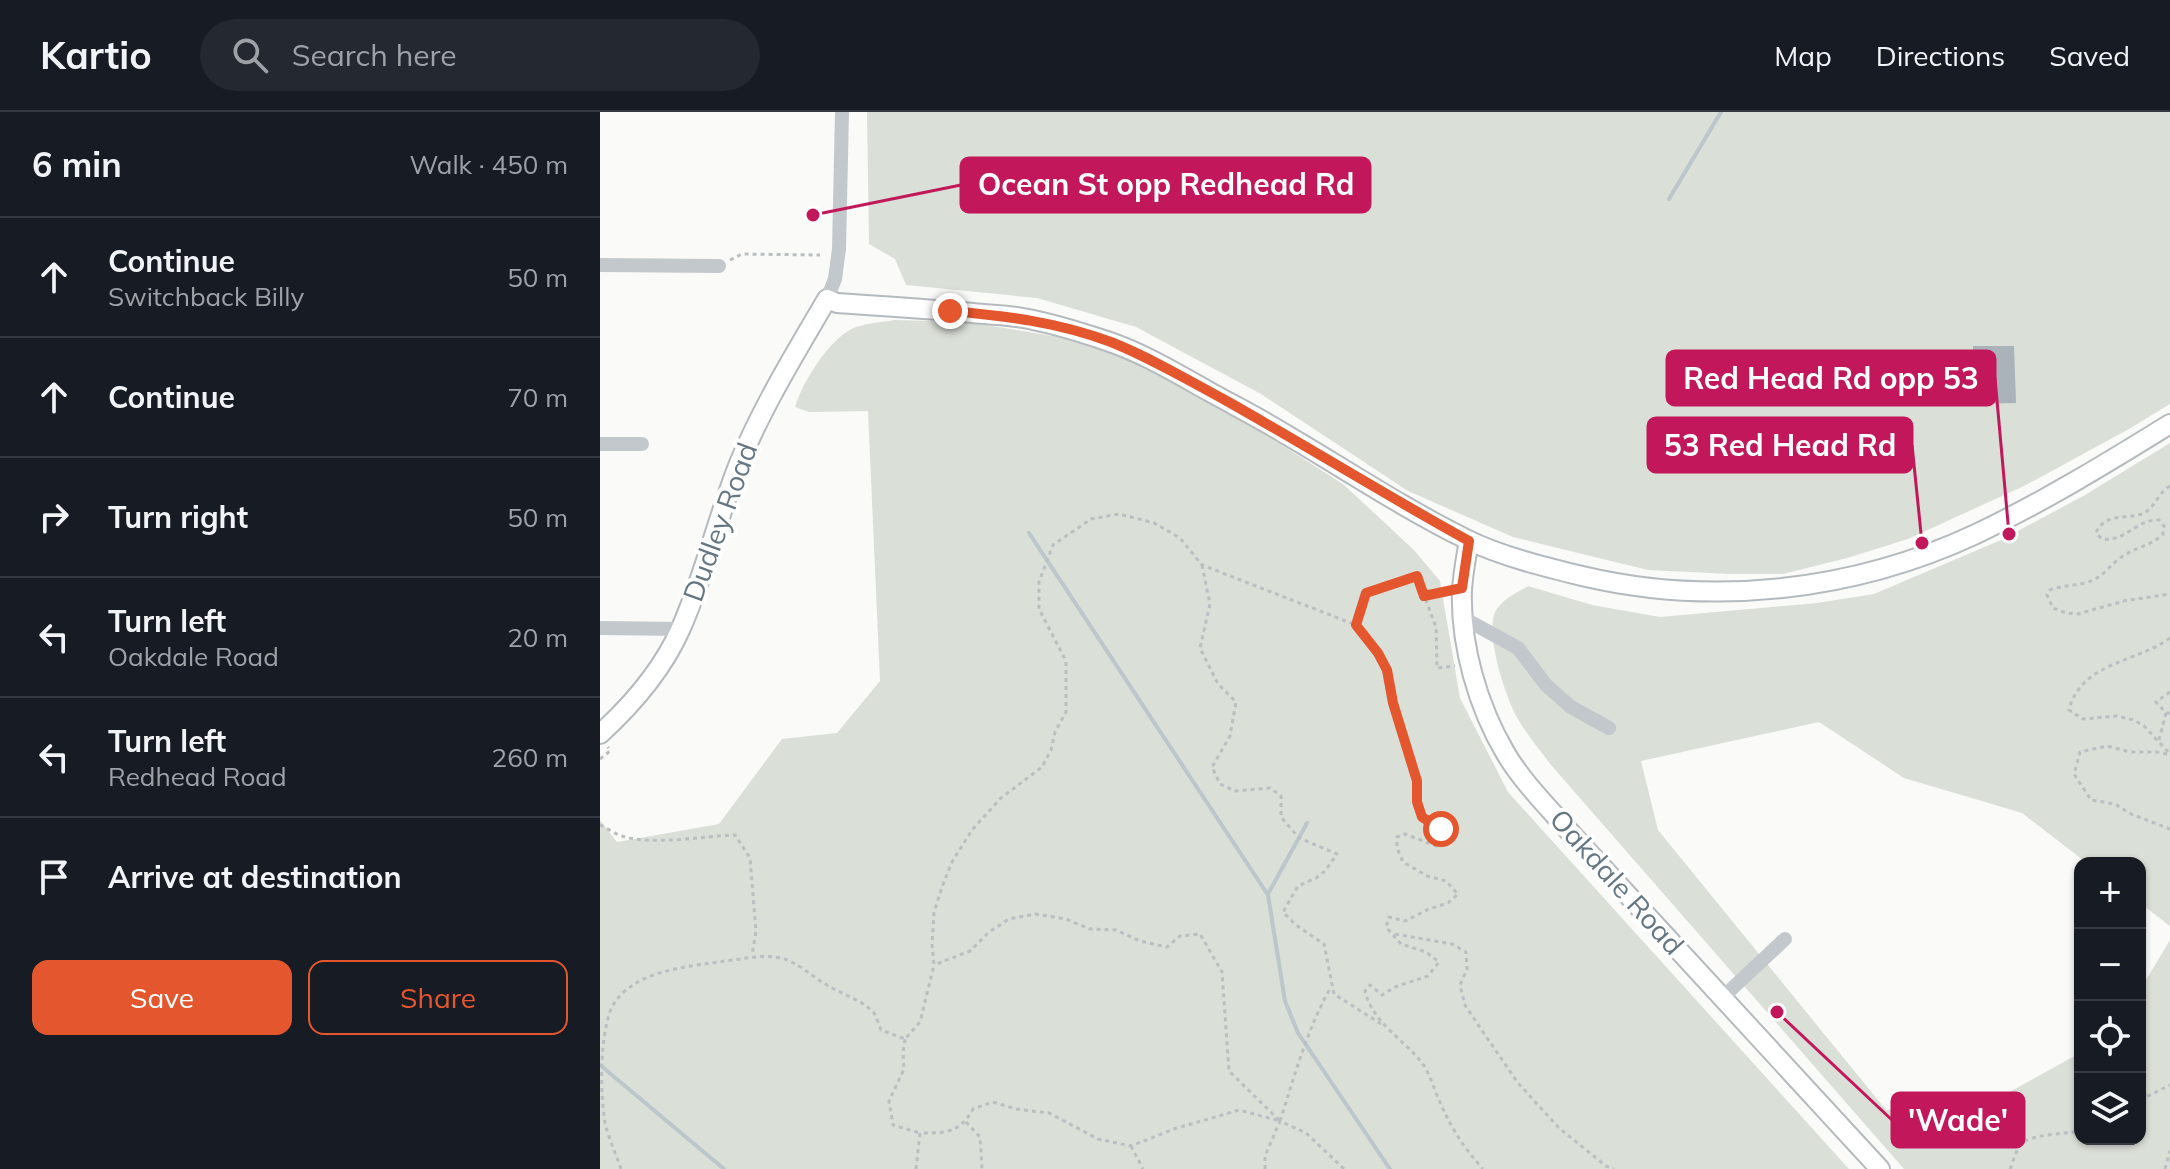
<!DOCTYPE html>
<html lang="en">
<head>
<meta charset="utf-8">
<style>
	body { margin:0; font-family:Mulish,sans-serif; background:#242831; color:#f1f3f6 }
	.controls { position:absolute; right:24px; bottom:24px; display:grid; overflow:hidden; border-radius:16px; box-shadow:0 2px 6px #0004 }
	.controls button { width:72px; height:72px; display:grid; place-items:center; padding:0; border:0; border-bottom:2px solid #363941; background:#171b24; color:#f1f3f6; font:40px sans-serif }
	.stop { position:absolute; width:24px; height:24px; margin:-18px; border:6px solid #e4572e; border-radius:50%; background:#fff }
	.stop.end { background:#e4572e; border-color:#fff; box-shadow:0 2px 8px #0008 }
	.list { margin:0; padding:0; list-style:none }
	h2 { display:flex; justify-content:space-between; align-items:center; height:104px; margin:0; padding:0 32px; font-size:34px }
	h2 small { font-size:26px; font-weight:400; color:#9ea1a6 }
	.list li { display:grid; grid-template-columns:52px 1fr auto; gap:24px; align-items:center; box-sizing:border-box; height:120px; padding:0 32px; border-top:2px solid #363941 }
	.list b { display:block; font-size:30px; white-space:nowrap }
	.list p { margin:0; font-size:26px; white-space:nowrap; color:#9ea1a6 }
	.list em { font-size:26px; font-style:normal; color:#9ea1a6 }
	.actions { display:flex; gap:16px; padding:24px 32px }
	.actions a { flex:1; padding:18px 0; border:2px solid #e4572e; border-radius:16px; text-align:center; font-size:28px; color:#e4572e }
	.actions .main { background:#e4572e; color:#fff }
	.icon { flex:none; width:44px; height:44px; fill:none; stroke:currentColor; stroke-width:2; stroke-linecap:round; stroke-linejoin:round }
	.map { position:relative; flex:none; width:1570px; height:1057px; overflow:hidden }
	header { display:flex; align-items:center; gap:48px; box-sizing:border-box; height:112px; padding:0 40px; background:#171b24; border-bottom:2px solid #363941 }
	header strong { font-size:38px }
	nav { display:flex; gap:44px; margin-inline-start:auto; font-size:28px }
	.search { width:560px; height:72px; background:#242831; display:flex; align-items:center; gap:20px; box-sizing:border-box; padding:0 28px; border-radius:44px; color:#9ea1a6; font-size:30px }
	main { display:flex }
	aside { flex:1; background:#171b24 }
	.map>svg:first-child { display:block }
	.green { fill:#dadfd7 }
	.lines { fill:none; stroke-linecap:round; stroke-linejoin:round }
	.stream { stroke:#bbc7cb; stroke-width:4 }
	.building { fill:#aab3b9 }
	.major-casing { stroke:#b5babe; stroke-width:22 }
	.path { stroke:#bbbfc2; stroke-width:3; stroke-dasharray:4 4; stroke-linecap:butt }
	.minor { stroke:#c3c8cc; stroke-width:14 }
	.major { stroke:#fff; stroke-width:18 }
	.route { stroke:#e4572e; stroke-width:10 }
	.labels { text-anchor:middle; stroke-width:8; stroke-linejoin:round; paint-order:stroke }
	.street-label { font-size:28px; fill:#657683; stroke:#fff }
	.leader { fill:none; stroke:#c2185b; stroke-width:3 }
	.callout-dot { fill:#c2185b; stroke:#fff; stroke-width:3 }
	.callout { fill:#c2185b; stroke:#c2185b; stroke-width:3 }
	.callout-label { font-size:30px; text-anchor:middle; font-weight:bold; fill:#fff }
</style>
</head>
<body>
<header>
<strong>Kartio</strong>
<div class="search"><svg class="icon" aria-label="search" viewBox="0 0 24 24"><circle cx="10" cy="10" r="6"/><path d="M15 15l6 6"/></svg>Search here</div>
<nav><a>Map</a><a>Directions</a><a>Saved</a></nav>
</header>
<main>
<aside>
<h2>6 min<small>Walk · 450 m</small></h2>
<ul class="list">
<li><svg class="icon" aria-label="ahead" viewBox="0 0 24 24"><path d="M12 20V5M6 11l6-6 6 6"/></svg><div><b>Continue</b><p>Switchback Billy</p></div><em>50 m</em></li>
<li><svg class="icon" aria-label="ahead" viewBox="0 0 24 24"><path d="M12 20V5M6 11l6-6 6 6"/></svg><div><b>Continue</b></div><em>70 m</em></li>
<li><svg class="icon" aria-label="right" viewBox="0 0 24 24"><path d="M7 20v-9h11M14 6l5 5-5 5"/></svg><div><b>Turn right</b></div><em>50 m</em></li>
<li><svg class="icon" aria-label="left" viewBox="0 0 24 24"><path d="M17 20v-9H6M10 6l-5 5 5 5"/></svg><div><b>Turn left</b><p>Oakdale Road</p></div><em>20 m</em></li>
<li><svg class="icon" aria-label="left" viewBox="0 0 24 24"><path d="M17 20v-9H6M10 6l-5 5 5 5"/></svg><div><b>Turn left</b><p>Redhead Road</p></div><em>260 m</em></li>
<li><svg class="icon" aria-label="arrive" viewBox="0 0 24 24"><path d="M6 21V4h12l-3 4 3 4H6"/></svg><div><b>Arrive at destination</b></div></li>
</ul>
<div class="actions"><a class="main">Save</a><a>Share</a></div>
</aside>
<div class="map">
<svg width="1570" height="1057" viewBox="0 0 1570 1057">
	<rect width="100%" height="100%" fill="#fafaf8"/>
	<g class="green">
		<polygon points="267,0 1570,0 1570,292 1529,317 1424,374 1308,427 1247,446 1183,462 1130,462 1048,458 913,425 808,379 661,282 536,215 437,186 306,173 295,147 269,132"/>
		<path d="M295 208 366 210 411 217 458 225 550 253 660 319 743 372 814 438 840 469 860 586 908 680 1249 1057H0V708L17 730 119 712 182 627 237 621 280 569 268 299 209 300 195 295C203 269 230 225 256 215 268 211 283 210 295 208Z"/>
		<path d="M1570 331V814L1540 791V751H1487L1422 701 1304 666 1219 610 1041 649 1058 718 1286 998 1404 983 1480 941V1027H1540V878L1570 828V1057H1304L951 653C940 638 927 623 918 607 906 587 885 523 895 500 902 487 916 481 928 474L992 493 1060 505 1217 491 1274 482 1401 428 1485 383Z"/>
	</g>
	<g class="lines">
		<g class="stream">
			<polyline points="1069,87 1121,0"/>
			<polyline points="429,421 668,783 685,889 698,921 790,1057"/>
			<polyline points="668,782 707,711"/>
			<polyline points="0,953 124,1057"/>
		</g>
	</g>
	<polygon class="building" points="1373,234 1414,234 1416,291 1373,292"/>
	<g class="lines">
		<g class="major-casing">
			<g id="major">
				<path d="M869 429C866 445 863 462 862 478 860 533 878 595 906 642 922 669 947 694 968 718L1280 1057"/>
				<path d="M0 622C33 592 63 557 81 516 105 462 118 403 140 349 164 292 196 240 227 187L237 191C282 194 328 197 373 201 390 203 407 203 423 206 452 211 480 220 507 229 543 241 576 261 610 280 635 294 661 307 685 322 745 357 803 396 866 427 900 444 945 455 982 464 1113 495 1254 479 1376 422 1443 390 1507 351 1570 312"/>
			</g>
		</g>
		<g class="path">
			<polyline points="130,148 142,142 220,143"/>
			<path d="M1570 374C1557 381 1555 397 1542 402 1524 408 1505 400 1496 421L1502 427C1526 430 1536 407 1559 408L1564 414 1563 422C1552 434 1532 436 1519 447 1508 455 1502 466 1488 470 1476 474 1463 473 1450 478L1447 483 1453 496 1466 501 1478 502 1524 489 1570 482"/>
			<polyline points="602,453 610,492 600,536 618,572 636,590 630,624 612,655 620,672 635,679 670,676 681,684 681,705 699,726 737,742 725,759 716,766 698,774 683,800 696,813 724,832 734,882 781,912"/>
			<polyline points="824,484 846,479"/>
			<polyline points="756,513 766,481 817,464 836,515 837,556 855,554"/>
			<path d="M1570 526C1536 551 1481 550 1469 598L1483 607 1517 604 1534 608 1544 614 1570 642"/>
			<polyline points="1570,580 1556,590 1566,601 1570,601"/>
			<polyline points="1559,628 1566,601"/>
			<polyline points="1567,642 1556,640 1530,640 1507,634 1480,640 1474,662 1491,688 1515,692 1531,702 1570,717"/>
			<polyline points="0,647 10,639 8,635"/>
			<path d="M0 713C7 716 15 722 22 724 52 734 103 724 135 723L150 746 156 819 152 843"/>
			<polyline points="795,822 852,832 866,840 867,857 860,873 865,893 881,917 918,971 959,1016 1006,1054 1014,1057"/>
			<polyline points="305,927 303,941 304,957 289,989 293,1013 320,1021"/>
			<polyline points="1540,988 1570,973"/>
			<path d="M680 1009C695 963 707 917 731 875"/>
			<polyline points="366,1010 380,1025 382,1057"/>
			<polyline points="531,1034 543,1057"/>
			<path d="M21 1057C16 1042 9 1027 5 1011 0 978 0 934 9 902 25 858 87 855 125 849 144 847 161 842 180 846 197 849 212 865 227 873 243 883 261 887 274 901 277 906 279 913 281 918L305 927 320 910 334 853 332 833 334 800 342 775 352 750 372 718 401 686 442 655 451 638 455 620 466 600V549L439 497V470L453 433 491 407 519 402 554 411 580 426 602 453 756 513 778 541 787 558 793 591 817 669V690L822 705 841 717 849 730 836 734 805 722 797 725V736L803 750 827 764 846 769 858 782 848 791 829 797 805 809 789 805 786 815 801 832 826 840 839 850 828 864 795 875 782 883 770 873 765 879C773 912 803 926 822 951 830 961 834 978 840 990 851 1016 864 1036 883 1057"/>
			<path d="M316 1057 320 1021C346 1021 360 1021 373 997L393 990 416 997 449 1001 498 1027 531 1034 574 1017 639 998 680 1009 629 959 622 860 600 822 580 824 567 835 540 829 516 818 490 817 466 807 435 802 409 807 389 820 370 839 334 853"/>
			<polyline points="665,1057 665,1044 680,1009 706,1021 744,1057"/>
			<path d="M1410 1057C1413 1050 1416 1038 1421 1032 1431 1022 1465 1022 1480 1019"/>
			<polyline points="1565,1057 1570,1039"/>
		</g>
		<g class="minor">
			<polyline points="0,153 119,154"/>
			<polyline points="227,187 235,167 239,137 242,0"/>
			<polyline points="0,332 42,332"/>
			<polyline points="863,506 918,536 946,573 971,595 1009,616"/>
			<polyline points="0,516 81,517"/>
			<polyline points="1123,885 1185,827"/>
		</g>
		<use href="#major" class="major"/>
	</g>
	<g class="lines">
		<path class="route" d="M350 199C407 204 457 210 511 230 551 246 588 268 625 288 707 334 787 384 869 429L862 476 824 484 817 464 766 481 756 513 778 541 787 558 793 591 817 669V690L822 705 841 717"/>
	</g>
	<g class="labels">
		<g class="street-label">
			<text transform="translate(120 410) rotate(-70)" y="10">Dudley Road</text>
			<text transform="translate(1017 770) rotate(48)" y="10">Oakdale Road</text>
		</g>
	</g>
	<path class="leader" d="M213 103L361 73M1409 422L1395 266M1322 431L1312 333M1177 900L1292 1008"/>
	<g class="callout-dot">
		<circle cx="213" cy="103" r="8"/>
		<circle cx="1409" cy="422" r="8"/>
		<circle cx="1322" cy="431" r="8"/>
		<circle cx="1177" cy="900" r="8"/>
	</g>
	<g class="callout">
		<rect x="361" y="46" width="409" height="54" rx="8"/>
		<rect x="1067" y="239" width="328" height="54" rx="8"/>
		<rect x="1048" y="306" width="264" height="54" rx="8"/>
		<rect x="1292" y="981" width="132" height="54" rx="8"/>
	</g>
	<g class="callout-label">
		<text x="566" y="83">Ocean St opp Redhead Rd</text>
		<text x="1231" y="277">Red Head Rd opp 53</text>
		<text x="1180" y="344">53 Red Head Rd</text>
		<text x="1358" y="1019">'Wade'</text>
	</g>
</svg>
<div class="controls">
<button>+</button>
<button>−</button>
<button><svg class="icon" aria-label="locate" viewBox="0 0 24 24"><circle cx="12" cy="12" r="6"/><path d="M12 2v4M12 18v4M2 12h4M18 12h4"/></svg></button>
<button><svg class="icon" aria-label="layers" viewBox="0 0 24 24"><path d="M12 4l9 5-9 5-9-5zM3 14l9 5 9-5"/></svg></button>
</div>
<div class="stop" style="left:841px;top:717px"></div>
<div class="stop end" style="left:350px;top:199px"></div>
</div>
</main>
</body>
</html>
